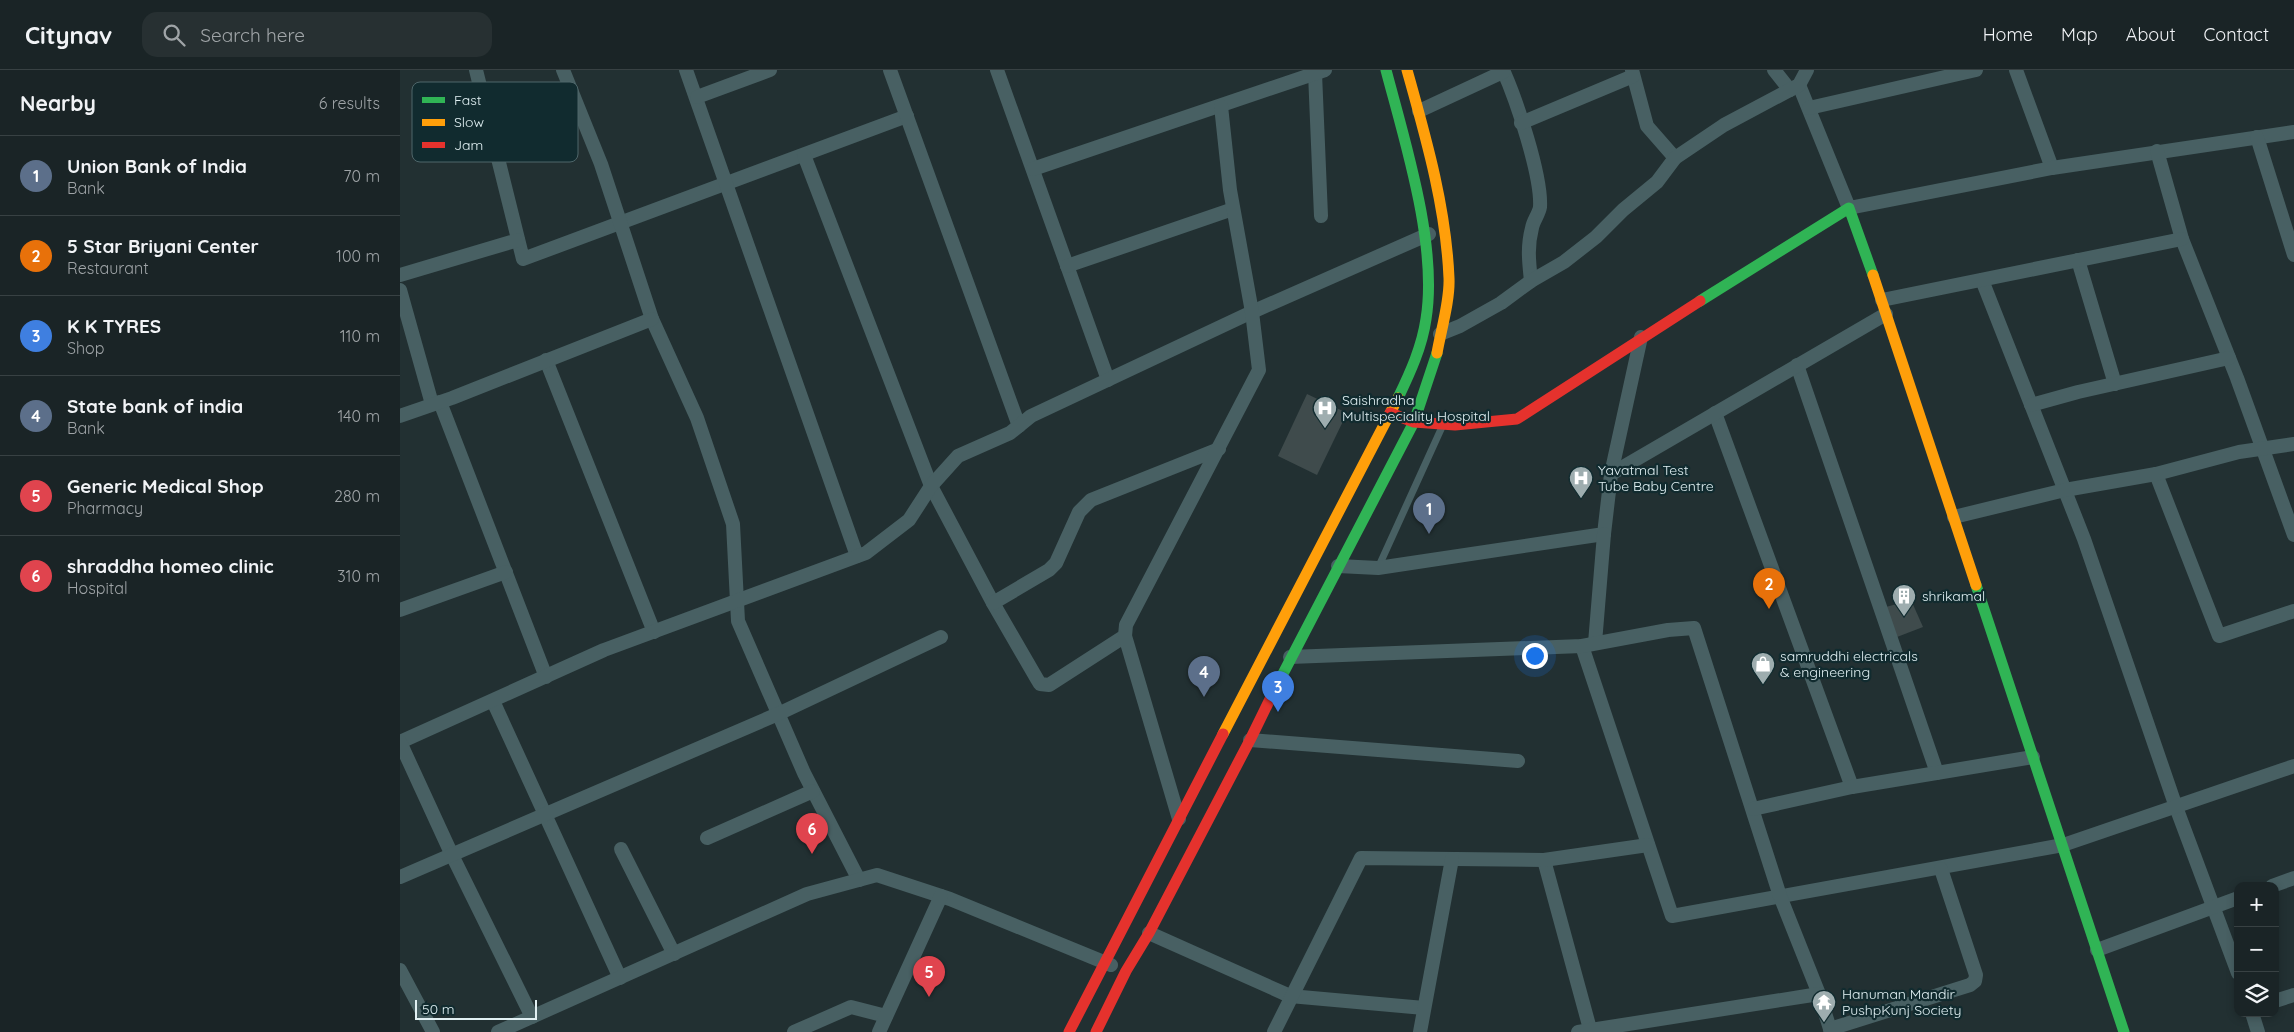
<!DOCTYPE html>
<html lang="en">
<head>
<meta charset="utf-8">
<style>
	body { margin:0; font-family:Quicksand,sans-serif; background:#273032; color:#f1f3f6 }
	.controls { position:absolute; right:15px; bottom:15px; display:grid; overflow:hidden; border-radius:10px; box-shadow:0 2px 8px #0003 }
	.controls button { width:45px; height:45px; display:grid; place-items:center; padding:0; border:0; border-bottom:1px solid #384143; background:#1a2426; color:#f1f3f6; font:25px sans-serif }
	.scale { position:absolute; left:15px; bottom:12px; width:122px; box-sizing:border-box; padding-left:5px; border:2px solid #e1f0f3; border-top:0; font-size:14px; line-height:18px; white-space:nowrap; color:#e1f0f3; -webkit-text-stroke:4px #112b2f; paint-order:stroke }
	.you { position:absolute; left:1134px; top:585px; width:18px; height:18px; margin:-12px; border:4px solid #fff; border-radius:50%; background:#1a73e8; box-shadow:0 0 0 8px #1a73e833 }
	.badge { display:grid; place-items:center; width:32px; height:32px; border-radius:50%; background:#9eadaf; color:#fff; font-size:16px; font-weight:700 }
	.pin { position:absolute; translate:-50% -41px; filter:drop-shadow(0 1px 2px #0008) }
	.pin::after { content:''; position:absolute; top:26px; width:18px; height:15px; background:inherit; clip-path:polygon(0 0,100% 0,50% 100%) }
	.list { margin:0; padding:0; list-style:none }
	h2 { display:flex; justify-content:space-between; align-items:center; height:65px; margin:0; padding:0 20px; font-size:21px }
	h2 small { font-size:16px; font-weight:400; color:#9fa4a7 }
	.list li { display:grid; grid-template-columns:32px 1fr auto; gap:15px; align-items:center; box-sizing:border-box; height:80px; padding:0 20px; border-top:1px solid #384143 }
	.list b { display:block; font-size:19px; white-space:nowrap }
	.list p { margin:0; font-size:16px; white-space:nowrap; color:#9fa4a7 }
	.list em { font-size:16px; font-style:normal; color:#9fa4a7 }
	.icon { flex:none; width:28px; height:28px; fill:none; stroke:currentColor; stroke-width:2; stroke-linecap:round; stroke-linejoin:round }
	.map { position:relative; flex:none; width:1894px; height:962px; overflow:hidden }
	header { display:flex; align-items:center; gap:30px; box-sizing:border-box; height:70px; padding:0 25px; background:#1a2426; border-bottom:1px solid #384143 }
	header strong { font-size:24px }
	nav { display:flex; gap:28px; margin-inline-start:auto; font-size:18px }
	.search { width:350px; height:45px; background:#273032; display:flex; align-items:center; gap:12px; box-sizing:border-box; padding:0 18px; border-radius:15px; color:#9fa4a7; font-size:19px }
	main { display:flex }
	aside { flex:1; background:#1a2426 }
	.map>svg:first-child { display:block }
	.building { fill:#3f4b4c }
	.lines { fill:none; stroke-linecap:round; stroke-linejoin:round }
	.lane { stroke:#486063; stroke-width:7 }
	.street { stroke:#486063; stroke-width:14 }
	.fast { stroke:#30b455; stroke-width:11 }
	.slow { stroke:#ff9f0a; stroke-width:11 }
	.jam { stroke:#e5322d; stroke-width:11 }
	.labels { text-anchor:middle; stroke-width:4.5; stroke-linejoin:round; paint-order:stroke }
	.poi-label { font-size:14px; fill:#e1f0f3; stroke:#112b2f; text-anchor:start }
	.key { fill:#112b2f; stroke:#4f666a; stroke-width:1 }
	.key-label { font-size:14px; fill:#e1f0f3 }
</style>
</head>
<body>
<header>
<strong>Citynav</strong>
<div class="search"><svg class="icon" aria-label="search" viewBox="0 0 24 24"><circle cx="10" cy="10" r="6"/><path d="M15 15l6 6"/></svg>Search here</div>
<nav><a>Home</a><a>Map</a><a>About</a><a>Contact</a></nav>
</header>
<main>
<aside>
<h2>Nearby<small>6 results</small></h2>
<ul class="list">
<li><span class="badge" style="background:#5c6f8a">1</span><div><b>Union Bank of India</b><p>Bank</p></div><em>70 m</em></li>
<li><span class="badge" style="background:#e8710a">2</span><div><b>5 Star Briyani Center</b><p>Restaurant</p></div><em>100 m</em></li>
<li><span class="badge" style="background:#3f7fe0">3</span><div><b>K K TYRES</b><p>Shop</p></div><em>110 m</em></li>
<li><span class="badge" style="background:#5c6f8a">4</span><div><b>State bank of india</b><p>Bank</p></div><em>140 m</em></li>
<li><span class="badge" style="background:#e0444e">5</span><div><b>Generic Medical Shop</b><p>Pharmacy</p></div><em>280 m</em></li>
<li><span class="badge" style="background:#e0444e">6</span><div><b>shraddha homeo clinic</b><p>Hospital</p></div><em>310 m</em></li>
</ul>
</aside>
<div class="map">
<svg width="1894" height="962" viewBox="0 0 1894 962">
	<rect width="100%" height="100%" fill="#223032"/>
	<g class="building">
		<polygon points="907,324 947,343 917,405 878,386"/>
		<polygon points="1511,530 1523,557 1497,567 1486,537"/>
	</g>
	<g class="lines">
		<polyline class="lane" points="978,498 1042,357"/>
		<g class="street">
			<polyline points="76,0 123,189 507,46"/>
			<polyline points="163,0 201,94 252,249 297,348 333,454 338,551 404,703 459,810"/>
			<polyline points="286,0 457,486"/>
			<polyline points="490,0 619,356"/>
			<polyline points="597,0 708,310"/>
			<path d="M1103 0C1116 29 1142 106 1140 137 1139 144 1133 151 1132 158 1127 177 1129 192 1131 211"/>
			<polyline points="1232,0 1247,56 1275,88"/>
			<polyline points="1374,0 1390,20"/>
			<polyline points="1616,0 1652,98"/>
			<polyline points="915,3 921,146"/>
			<polyline points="1399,15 1449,138 1652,98 1894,62"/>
			<polyline points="297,27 370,0"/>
			<polyline points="1409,38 1576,0"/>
			<polyline points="1019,41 1103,2"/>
			<polyline points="1121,53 1233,6"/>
			<polyline points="1857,67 1894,185"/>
			<polyline points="1757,81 1782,169 1837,308 1894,465"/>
			<polyline points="404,85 531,416 593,533 637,609 640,614 649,615 725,566"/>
			<polyline points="633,99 925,0"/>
			<polyline points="1678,190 1715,314"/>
			<polyline points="667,196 833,139"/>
			<polyline points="0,205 118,170"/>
			<polyline points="1582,210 1684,469 1776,737 1838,903"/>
			<polyline points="0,220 32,334"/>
			<polyline points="1482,230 1782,169"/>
			<polyline points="1040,264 1060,256 1101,233 1131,211 1164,192 1196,167 1223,140 1257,112 1275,88 1324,55 1399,15 1407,0"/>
			<polyline points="146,290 254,562"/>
			<polyline points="1397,295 1537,703"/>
			<polyline points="40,332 146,607"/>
			<polyline points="1631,335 1678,322 1829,288"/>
			<polyline points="1315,343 1452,717"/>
			<polyline points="0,346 52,328 252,249"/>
			<polyline points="1211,404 1241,267"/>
			<polyline points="1756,404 1819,566 1894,541"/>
			<polyline points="1554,447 1665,420 1756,404 1839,382 1894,374"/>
			<polyline points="938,496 978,498 1204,464 1211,404 1486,244"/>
			<polyline points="593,533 649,500 656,493 679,442 691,430 819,379"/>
			<polyline points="0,540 106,502"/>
			<polyline points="1195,573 1204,464"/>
			<polyline points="1182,576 1272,846 1663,775 1894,696"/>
			<polyline points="890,587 1182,576 1268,560 1294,558 1380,826 1419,924 1431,962"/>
			<polyline points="93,631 220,908"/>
			<polyline points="850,670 1118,691"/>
			<polyline points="0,672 204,580 466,483 509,450 531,416 558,386 610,363 631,346 852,242 1029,164"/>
			<polyline points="0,672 51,783 132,947"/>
			<polyline points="1353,739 1452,717 1633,687"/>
			<polyline points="779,749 725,566 726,555 859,300 852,242 830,120 821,36"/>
			<polyline points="307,768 413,721"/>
			<polyline points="221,779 274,884"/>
			<polyline points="1144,790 1190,959"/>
			<polyline points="0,807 378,644 541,567"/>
			<polyline points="1872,816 1894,808"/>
			<polyline points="749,863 890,926 1024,938"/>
			<polyline points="1697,880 1838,828"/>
			<polyline points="0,900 33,962"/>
			<polyline points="1875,931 1894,925"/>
			<polyline points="1852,943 1858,962"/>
			<polyline points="1430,959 1570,915 1575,911 1576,905 1541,799"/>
			<polyline points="98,962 407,824 477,805 550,829 711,895"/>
			<polyline points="394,962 451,937 486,946"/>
			<polyline points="479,962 541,826"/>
			<polyline points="874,962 961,788 1144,790 1248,775"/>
			<polyline points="1020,962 1052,789"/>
			<polyline points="1178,962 1419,924"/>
		</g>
		<g class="fast">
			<path d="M986 0C1005 72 1038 176 1026 249 1022 277 1010 303 998 328"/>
			<polyline points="1300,231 1449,138 1473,205"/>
			<polyline points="1576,515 1724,962"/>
			<polyline points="873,623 1014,352 1037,283"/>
		</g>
		<g class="slow">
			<path d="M1007 0C1026 68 1046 137 1049 208 1050 231 1041 260 1037 283"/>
			<polyline points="1473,205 1576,515"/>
			<polyline points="823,664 998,328"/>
		</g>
		<g class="jam">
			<polyline points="990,343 1014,352 1055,355 1117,349 1300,231"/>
			<polyline points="669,962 823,664"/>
			<polyline points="696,962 726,901 749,863 850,670 873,623"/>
		</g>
	</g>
	<defs>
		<g id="hospital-pin" transform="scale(1.25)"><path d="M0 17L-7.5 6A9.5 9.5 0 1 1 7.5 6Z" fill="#9eadaf" stroke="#112b2f"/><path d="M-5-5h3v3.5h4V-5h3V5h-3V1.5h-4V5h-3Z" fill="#fff"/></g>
		<g id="building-pin" transform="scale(1.25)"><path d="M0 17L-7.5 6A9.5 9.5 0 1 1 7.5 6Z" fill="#9eadaf" stroke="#112b2f"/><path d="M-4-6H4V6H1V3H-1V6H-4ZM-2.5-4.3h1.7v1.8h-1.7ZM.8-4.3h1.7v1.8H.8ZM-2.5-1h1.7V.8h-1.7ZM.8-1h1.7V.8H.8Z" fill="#fff"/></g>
		<g id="shop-pin" transform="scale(1.25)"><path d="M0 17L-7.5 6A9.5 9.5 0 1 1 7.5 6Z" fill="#9eadaf" stroke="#112b2f"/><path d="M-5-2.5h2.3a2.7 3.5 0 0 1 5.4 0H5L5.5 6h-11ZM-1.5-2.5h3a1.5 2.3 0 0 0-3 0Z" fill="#fff"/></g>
		<g id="temple-pin" transform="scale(1.25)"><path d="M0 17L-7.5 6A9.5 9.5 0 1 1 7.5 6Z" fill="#9eadaf" stroke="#112b2f"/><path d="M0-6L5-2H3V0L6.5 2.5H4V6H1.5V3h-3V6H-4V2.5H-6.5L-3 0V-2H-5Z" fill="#fff"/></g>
	</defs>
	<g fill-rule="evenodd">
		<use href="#hospital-pin" x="925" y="338"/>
		<use href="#hospital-pin" x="1181" y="408"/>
		<use href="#building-pin" x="1504" y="526"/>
		<use href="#shop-pin" x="1363" y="594"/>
		<use href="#temple-pin" x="1424" y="932"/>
	</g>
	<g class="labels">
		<g class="poi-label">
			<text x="942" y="335">Saishradha<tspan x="942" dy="16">Multispeciality Hospital</tspan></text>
			<text x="1198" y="405">Yavatmal Test<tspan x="1198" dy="16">Tube Baby Centre</tspan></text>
			<text x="1522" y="531">shrikamal</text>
			<text x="1380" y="591">samruddhi electricals<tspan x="1380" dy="16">&amp; engineering</tspan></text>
			<text x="1442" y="929">Hanuman Mandir<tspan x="1442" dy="16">PushpKunj Society</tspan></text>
		</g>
	</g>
	<rect x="12" y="12" width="166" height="80" rx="8" class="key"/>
	<rect x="22" y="27" width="23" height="6" fill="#30b455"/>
	<rect x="22" y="49" width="23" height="7" fill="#ff9f0a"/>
	<rect x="22" y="72" width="23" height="6" fill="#e5322d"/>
	<g class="key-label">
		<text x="54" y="35">Fast</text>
		<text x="54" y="57">Slow</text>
		<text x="54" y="80">Jam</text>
	</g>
</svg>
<div class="controls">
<button>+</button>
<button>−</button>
<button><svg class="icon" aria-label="layers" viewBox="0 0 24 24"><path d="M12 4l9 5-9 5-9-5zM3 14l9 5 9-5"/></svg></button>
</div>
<div class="scale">50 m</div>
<div class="you"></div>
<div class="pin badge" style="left:1029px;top:464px;background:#5c6f8a">1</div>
<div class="pin badge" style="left:1369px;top:539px;background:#e8710a">2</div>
<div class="pin badge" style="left:878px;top:642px;background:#3f7fe0">3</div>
<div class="pin badge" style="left:804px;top:627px;background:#5c6f8a">4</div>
<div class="pin badge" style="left:529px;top:927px;background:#e0444e">5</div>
<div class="pin badge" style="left:412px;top:784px;background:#e0444e">6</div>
</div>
</main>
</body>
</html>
